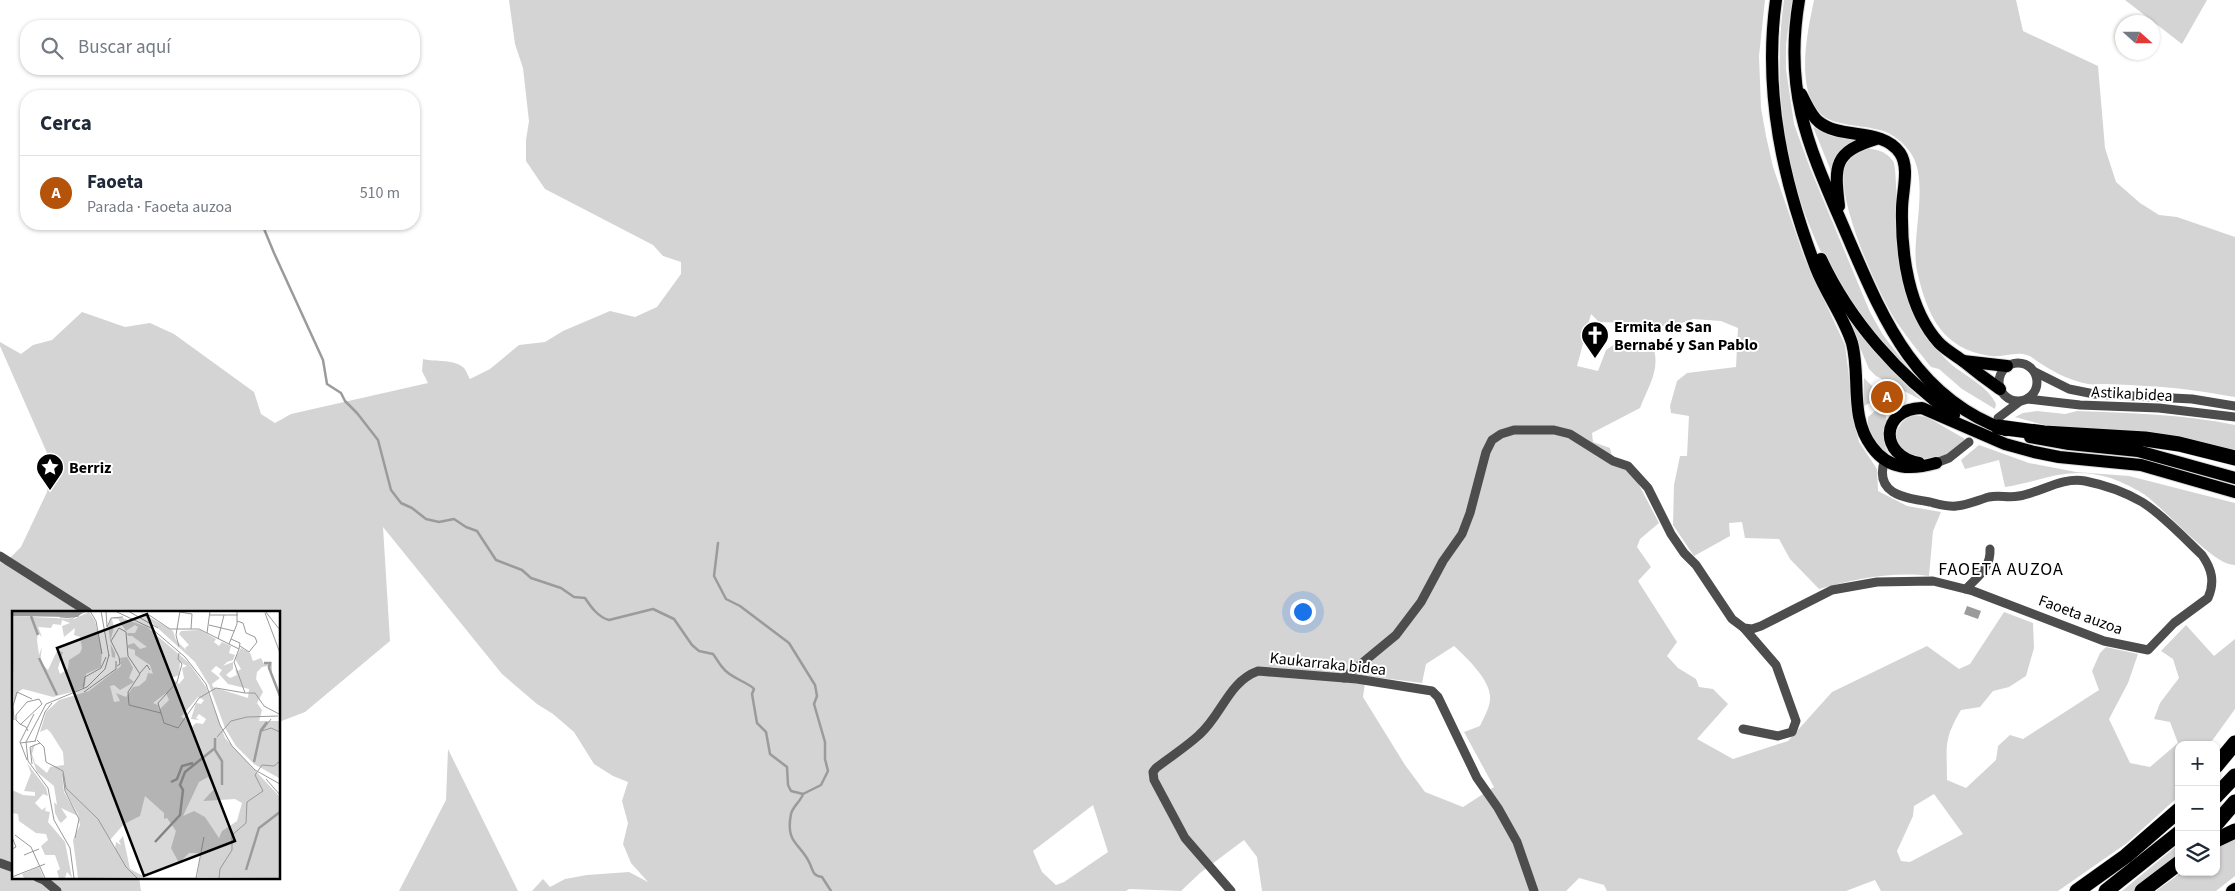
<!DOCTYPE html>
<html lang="es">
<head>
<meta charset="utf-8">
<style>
	body { margin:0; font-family:"Source Sans 3",sans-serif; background:#f6f6f7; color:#1f2937 }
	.controls { position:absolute; right:15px; bottom:15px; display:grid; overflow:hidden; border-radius:10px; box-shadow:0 1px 4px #0004 }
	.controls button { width:45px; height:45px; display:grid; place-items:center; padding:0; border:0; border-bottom:1px solid #e0e1e3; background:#fff; color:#1f2937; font:25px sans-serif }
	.compass { position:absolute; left:2115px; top:15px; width:45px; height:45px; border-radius:50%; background:#fff; box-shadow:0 1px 4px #0004; rotate:111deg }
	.you { position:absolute; left:1302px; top:611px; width:18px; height:18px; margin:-12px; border:4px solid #fff; border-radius:50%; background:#1a73e8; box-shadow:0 0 0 8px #1a73e833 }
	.badge { display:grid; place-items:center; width:32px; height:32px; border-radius:50%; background:#b45309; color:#fff; font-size:16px; font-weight:700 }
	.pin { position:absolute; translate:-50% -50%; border:2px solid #fff; box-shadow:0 1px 5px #0006 }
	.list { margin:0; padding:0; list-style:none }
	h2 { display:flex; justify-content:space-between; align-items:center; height:65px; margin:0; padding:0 20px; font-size:21px }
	h2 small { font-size:16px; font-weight:400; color:#747a83 }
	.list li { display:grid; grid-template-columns:32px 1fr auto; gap:15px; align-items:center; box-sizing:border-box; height:75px; padding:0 20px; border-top:1px solid #e0e1e3 }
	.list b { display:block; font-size:19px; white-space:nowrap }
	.list p { margin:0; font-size:16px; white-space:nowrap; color:#747a83 }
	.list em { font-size:16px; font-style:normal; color:#747a83 }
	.icon { flex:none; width:28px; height:28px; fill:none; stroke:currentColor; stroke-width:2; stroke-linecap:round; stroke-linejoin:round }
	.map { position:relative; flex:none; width:2235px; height:891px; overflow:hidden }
	.search { position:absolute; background:#fff; box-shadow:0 1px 4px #0004; left:20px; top:20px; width:400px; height:55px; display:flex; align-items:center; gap:12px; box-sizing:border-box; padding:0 18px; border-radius:20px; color:#747a83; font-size:19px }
	.panel { position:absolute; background:#fff; box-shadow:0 1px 4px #0004; left:20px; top:90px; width:400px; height:140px; border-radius:20px }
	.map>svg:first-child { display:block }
	.green { fill:#d4d4d4; fill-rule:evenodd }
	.water { fill:#9b9b9b }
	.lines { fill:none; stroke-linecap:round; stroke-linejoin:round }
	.stream { stroke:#9b9b9b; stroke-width:2.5 }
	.major-casing { stroke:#dbdbdb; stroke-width:14 }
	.highway-casing { stroke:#dbdbdb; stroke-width:16 }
	.minor { stroke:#4d4d4d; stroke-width:9 }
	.major { stroke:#000; stroke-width:12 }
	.highway { stroke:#000; stroke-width:15 }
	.labels { text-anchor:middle; stroke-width:4; stroke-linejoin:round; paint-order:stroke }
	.poi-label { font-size:16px; font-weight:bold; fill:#000; stroke:#fff; text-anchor:start }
	.street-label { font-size:16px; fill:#000; stroke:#fff }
	.neighbourhood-label { font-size:18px; letter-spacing:1px; fill:#000; stroke:#fff }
	.inset-river { fill:none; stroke:#9b9b9b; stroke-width:2.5 }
	.inset-road { fill:none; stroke:#999; stroke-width:1 }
	.view { fill:#000; fill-opacity:0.15; stroke:#000; stroke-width:2.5 }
	.inset-edge { fill:none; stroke:#000; stroke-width:2.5 }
</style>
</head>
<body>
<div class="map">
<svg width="2235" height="891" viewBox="0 0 2235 891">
	<rect width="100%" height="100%" fill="#fff"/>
	<g class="green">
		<path d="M509 0H1765L1759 56 1761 108 1766 136 1773 167 1804 257 1845 345 1855 425 1859 442 1877 469 1878 491 1907 506 1941 512 1933 531 1929 576C1893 571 1854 579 1819 589L1790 559 1779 539 1745 538 1742 522 1729 523 1730 536 1694 556 1673 525 1674 485 1680 456H1687L1689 416 1671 413 1670 406 1677 381 1687 373 1736 367 1738 328 1721 321 1693 319 1676 325 1643 327 1628 323 1599 322 1591 314 1577 366 1598 371 1606 350 1615 344 1654 350C1660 371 1647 389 1640 408L1592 433 1593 442 1610 448 1612 457 1637 481 1659 523 1640 539 1637 547 1651 567 1638 581 1677 642 1667 656 1678 668 1696 679 1699 687 1713 689 1728 704 1697 739 1733 759 1788 741 1832 692 1927 646 1959 669 1970 664 2004 612 2033 623 2034 648 2026 676 2009 687 1993 691 1980 707 1961 710C1943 740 1947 746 1947 780L1966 788 1996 760 1998 746 2010 735 2023 739 2099 690 2092 671 2100 653 2106 647 2138 654 2128 683 2109 719 2130 763 2150 767 2178 743 2170 722 2154 719 2160 703 2179 678 2173 659 2161 651 2186 625 2214 656 2235 639V709L2209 745H2179V796L2127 843 2058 891H1881L1875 880 1846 891H1607L1604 885 1579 878 1566 891H1262L1257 857 1244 840 1200 873 1181 891 1129 889 1126 891H532L543 879 550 887 565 879 587 875 629 872 648 882 631 863 623 844 628 823 622 801 628 782 613 776 594 764 574 732 553 714 537 704 502 674 383 527 390 641 305 712 279 722V612H14V877H139L141 891H0V562L4 564 21 547 47 492 51 462 0 346V342L21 354 33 345 52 340 82 312 125 327 150 323 174 334 254 392 261 414 275 423 291 414 428 383 422 371 423 359C435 362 455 359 464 368 466 370 468 376 470 379L490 369 519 345 545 342 563 331 610 311 635 317 657 307 681 274V262L663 256 653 245 545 189 526 161V140L529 121 523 68 515 44ZM1454 646C1467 658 1489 679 1490 696 1491 706 1484 717 1480 726L1464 732 1494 787 1463 807 1425 792 1405 765 1363 697 1366 676 1422 683 1426 664ZM1934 794 1963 834 1910 862 1901 861 1897 851 1913 816 1914 806ZM1093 805 1108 852 1064 882 1056 885 1042 872 1033 851Z"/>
		<path d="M1784 0H1792L1786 45V69L1794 124 1810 168 1870 312 1883 335 1914 375C1889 350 1864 324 1845 295 1789 208 1770 101 1784 0Z"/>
		<path d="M1814 0H2016L2023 31 2098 66 2105 148 2116 182 2140 203 2159 215 2177 217 2235 237V397C2205 392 2175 387 2145 386 2131 385 2117 384 2103 384 2098 384 2093 385 2088 384 2072 381 2057 374 2043 365 2038 362 2033 357 2027 355 2015 351 2002 358 1990 356 1941 349 1927 314 1917 271 1910 238 1931 181 1910 152 1889 123 1866 130 1836 122 1790 109 1807 34 1814 0Z"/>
		<polygon points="2125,0 2207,0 2182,44"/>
		<path d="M1813 127 1831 136 1858 139C1843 145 1836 156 1831 171Z"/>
		<path d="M1863 148C1875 149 1885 150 1893 161 1898 168 1896 240 1898 256 1899 263 1901 271 1903 278 1910 305 1930 346 1951 364 1965 376 1988 386 1996 404L1995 409 1962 389 1939 369 1931 367C1920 353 1908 339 1898 324 1879 296 1835 198 1845 167 1848 157 1855 153 1863 148Z"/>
		<polygon points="1845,312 1892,371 1923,401 1876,376 1869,369"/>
		<path d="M1864 378 1875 389 1905 403 1893 411C1884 402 1874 399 1864 406Z"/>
		<path d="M1875 411 1883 413 1886 416C1888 432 1878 441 1891 456 1878 451 1866 431 1868 417Z"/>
		<path d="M2037 411 2065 414 2077 411C2130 413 2182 414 2235 425V450L2170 435 2055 428 2015 417 2023 413Z"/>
		<path d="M1913 415 1927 417 1965 439C1959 444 1953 450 1947 454 1936 460 1914 460 1904 453 1889 440 1897 422 1913 415Z"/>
		<path d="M1979 445 2029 463 2076 472 2129 476 2235 503V565C2213 566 2163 506 2142 493 2132 487 2118 480 2107 477 2066 466 2044 481 2005 487L1999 460 1965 469 1961 460Z"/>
		<polygon points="448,749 518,891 399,891 446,800"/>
		<polygon points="2235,839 2235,876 2216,891 2156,891 2182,872 2216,872 2216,848"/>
		<polygon points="2179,844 2179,858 2136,891 2122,891"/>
	</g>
	<polygon class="water" points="1967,606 1981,611 1978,619 1964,614"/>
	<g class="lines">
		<g class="stream">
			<path d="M262 224 274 253 323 360 327 384 341 393 345 401 357 413 378 440 391 490 401 503 412 508 426 519 439 522 454 519 466 527 477 531 496 560 522 570 531 578 561 588 574 597 585 598C591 607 598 617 609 620L653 609 674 619 692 645 699 651 713 654C717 659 719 664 723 668 730 678 748 682 754 689L752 694 757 723 766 732 770 754 787 767 788 785 791 791 803 794C801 801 793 806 791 814 785 844 801 843 810 864 813 871 813 876 822 877L831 891"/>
			<polyline points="718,543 714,576 726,599 740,606 789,643 815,685 817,696 814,704 825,742 825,759 828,771 821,785 803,794"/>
		</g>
		<g class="major-casing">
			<g id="major">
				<path d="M1776 0C1763 92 1783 182 1816 268 1826 294 1844 317 1852 343 1861 377 1849 417 1872 447 1889 470 1911 470 1936 463"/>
				<path d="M1799 0C1783 95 1810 149 1846 233 1882 316 1913 397 2006 430"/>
				<path d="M1801 94C1806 103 1811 116 1819 122 1841 140 1882 127 1900 153 1910 168 1902 192 1902 209 1901 253 1908 309 1939 343 1946 350 1955 355 1963 361 1975 371 1987 380 2000 389"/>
				<path d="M1839 206C1834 165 1834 152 1876 139"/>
				<path d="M1821 259C1850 321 1899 376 1954 415"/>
				<polyline points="1963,361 2007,366"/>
				<polyline points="2030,437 2069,444 2138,451 2235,478"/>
				<path d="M1919 463C1879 456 1880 409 1922 408L2005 444 2034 452 2059 457 2141 465 2235 492"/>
				<polyline points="2232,891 2235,889"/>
			</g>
		</g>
		<g class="highway-casing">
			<g id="highway">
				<polyline points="1998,427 2044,433 2145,439 2179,444 2235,458"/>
				<polyline points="2216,766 2235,743"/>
				<polyline points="2216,796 2235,776"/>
				<polyline points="2216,824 2235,802"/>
				<polyline points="2216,840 2235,831"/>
				<polyline points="2077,891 2126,856 2179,810"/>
				<polyline points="2106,891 2179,833"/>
				<polyline points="2142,891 2179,863"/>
			</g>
		</g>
		<g class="minor">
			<circle cx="2018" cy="382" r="19"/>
			<polyline points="2035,372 2069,389 2094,394 2192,399 2235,406"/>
			<polyline points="2027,399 2080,405 2159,408 2235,417"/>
			<polyline points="1998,418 2019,402"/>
			<polyline points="1936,463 1949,458 1969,442"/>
			<polyline points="0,556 88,612"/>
			<path d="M1966 589C1978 576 1991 568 1990 549"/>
			<path d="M1344 678 1396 635 1421 602 1443 561 1462 534 1470 513 1486 452 1492 440 1501 434 1514 430H1554L1570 434 1613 461 1628 466 1648 488 1671 534 1684 553 1696 565 1732 619 1744 628 1752 629 1761 626 1832 590 1877 582 1933 581 1973 591 2104 641 2148 650 2174 623 2208 598C2215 582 2212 569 2202 555 2185 539 2162 514 2142 502 2125 492 2105 485 2085 481 2061 477 2042 492 2019 496 2009 498 1999 495 1989 497 1978 500 1968 505 1956 506 1948 507 1938 504 1930 502 1904 498 1873 494 1885 459"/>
			<polyline points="1743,729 1778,736 1792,732 1796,721 1776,665 1744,628"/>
			<polyline points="0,863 14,868"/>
			<polyline points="37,877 44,880 57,891"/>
			<path d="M1231 891 1185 838 1154 780 1153 772 1156 768C1170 757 1186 747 1199 735 1222 715 1228 682 1258 671L1357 679 1432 691 1438 697 1477 778 1498 808 1517 842 1534 891"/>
		</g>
		<use href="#major" class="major"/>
		<use href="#highway" class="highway"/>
	</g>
	<defs>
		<g id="church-pin" transform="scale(1.4375)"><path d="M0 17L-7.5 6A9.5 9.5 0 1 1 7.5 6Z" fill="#000" stroke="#fff"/><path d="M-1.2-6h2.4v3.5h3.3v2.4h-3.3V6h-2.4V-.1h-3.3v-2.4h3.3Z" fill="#fff"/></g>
		<g id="sight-pin" transform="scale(1.4375)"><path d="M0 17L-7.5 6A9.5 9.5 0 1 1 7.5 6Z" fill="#000" stroke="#fff"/><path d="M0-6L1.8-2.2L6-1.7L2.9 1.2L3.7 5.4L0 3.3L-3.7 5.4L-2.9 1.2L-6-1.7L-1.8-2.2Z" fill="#fff"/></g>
	</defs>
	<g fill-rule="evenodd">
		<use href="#church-pin" x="1595" y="335"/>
		<use href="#sight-pin" x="50" y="467"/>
	</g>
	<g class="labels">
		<g class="poi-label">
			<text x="1614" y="332">Ermita de San<tspan x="1614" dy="18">Bernabé y San Pablo</tspan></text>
			<text x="69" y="473">Berriz</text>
		</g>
		<g class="street-label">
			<text transform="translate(2132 393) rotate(3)" y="6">Astika bidea</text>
			<text transform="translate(2081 614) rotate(20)" y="6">Faoeta auzoa</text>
			<text transform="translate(1328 663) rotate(6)" y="6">Kaukarraka bidea</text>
		</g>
		<g class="neighbourhood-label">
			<text x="2001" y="575">FAOETA AUZOA</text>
		</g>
	</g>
	<g transform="translate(12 611)">
		<rect width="268" height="268" fill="#fff"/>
		<path d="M127 0 161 20 164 29 175 40 173 37 177 34 167 23 169 20 188 19 204 28 202 31 207 35 210 31 219 35 217 42 223 44 221 49 215 51 211 55 221 51V58L214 64 218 67 225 64 223 58 226 60 229 58 223 48 229 37 238 42 241 50 249 47 252 53 260 51V62L255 55 250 56 245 61 244 68 251 81 245 92 250 99 247 110H267V167L242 153 224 135 213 117 197 74 183 51ZM204 55 210 59 207 63 216 73 237 78 236 87 201 76 200 73 208 67 199 60ZM77 1 83 10 90 40 89 56 74 63 73 75 64 80 41 86 11 78 6 81 2 93 0 5 62 8ZM50 9 58 12 50 15 52 26 63 17 62 24 68 26 70 37 68 42 57 49 56 58 48 63 46 57 51 41 45 40 36 59 28 51 30 36 27 44 25 29 26 22 30 26 26 16 39 17 41 13 49 14ZM108 6 135 16 176 51 194 76 213 127 267 185V267L185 266 189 242H177L167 252 159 237 164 220 155 207 152 208V202L133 185 128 205 112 213 98 229 103 238 104 231 109 234 107 230 111 225 118 258 133 266 66 267 61 229 68 214 66 203 53 180 50 163 52 181 66 205 49 197 55 206 49 212 47 210 43 202 42 191 45 194 42 175 25 161 18 141 20 135 23 133 20 143 23 152 35 162 38 156 52 154 51 141 39 122 35 118 28 121 34 101 47 89 77 80 109 55 108 47 115 46 121 57 117 67 122 71 108 79 102 74 98 75 102 91 108 90 104 82 114 86 121 76 127 75 134 69 136 62 141 63 138 54 123 44V39L116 37V34L122 32 128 38 135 36 120 25H116L115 22H123L126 16 123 14 114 20 106 8H100L102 16 98 32 103 42V47L100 46 96 14 99 8ZM168 51 175 55 170 57 172 67 167 73 160 67 167 64ZM154 82 157 89 147 99 146 94 141 92ZM186 86 192 89 189 93 184 92 179 108 187 109 184 107 187 103 194 108 191 113 184 112 180 116 178 110 169 106ZM196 166 203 177 191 190 223 188 230 192 225 210 210 220 207 227 193 206 182 200 171 205 187 171ZM15 152 34 177 36 185 31 183 23 192 30 199 34 196 33 200 38 201 36 211 53 231 60 267 55 261 53 267H47L45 260 48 258 43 244H33L29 235 36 229 34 223 24 222 7 210 6 203 0 202V179L11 184 23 185V181L12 180 19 162ZM27 256 32 267H12L10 263Z" fill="#d4d4d4" fill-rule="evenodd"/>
		<path d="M0 0 50 1 71 0 66 6H59L0 5Z" fill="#9b9b9b"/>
		<path class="inset-river" d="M19 5 26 24M27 47 45 84M252 52H258L257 57 268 85M203 127V139L210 150V174M242 151 249 119 255 111M159 171 165 168 170 155 181 152M143 231 168 204 171 179 168 174 173 161 203 137M234 259 247 217 268 201"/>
		<path class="inset-road" d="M48 0V6L61 7 74 0M78 0 84 10 90 43M89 0 97 45M94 0 95 16M103 0 139 17 173 46 194 73 208 114 220 135 243 159 268 173M116 0 146 17M253 0 268 19M168 1 180 3 179 18M253 2 268 42M137 4 158 18H187L227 38 228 32 219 28M198 4H226M225 10 231 12 234 22 243 26 245 31 237 41 228 35M197 14 222 20M95 16 99 7 111 6M195 22 198 0M206 28 212 4M217 33 225 13V0M167 36 164 24 168 0M227 38 222 51 233 82H243L252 95 267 103M167 42 166 48 170 53 165 71 146 92 152 112 166 117 187 87 204 77 233 82M105 55 108 53 107 46 99 30 107 17 114 21 116 45 128 63 116 81 117 94 149 102M128 62 135 54 138 59M71 78 73 66 89 57 94 46M72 81 104 58V50M259 108 250 120 259 117 268 121M2 109 1 95 5 81 20 88M8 114 30 93 27 88 15 91 4 104V109L8 113 14 116 16 120M205 126 219 110 235 106 266 105M25 129 32 136 34 151 51 160 54 177 86 208 114 256 125 267M23 130 33 101 40 92M8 132 24 130M15 149 8 131 22 103M20 153 18 136 28 132M51 163 53 180 67 208 63 227M254 168 268 184M3 224 19 236 33 267M0 238 4 236 0 226M12 244 27 238M0 266 33 253M62 267 58 237 42 209 36 177 16 150 14 131 34 93 75 76 93 58 97 44M184 267 192 226M207 267 208 258 220 239V224L234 212 235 191 251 180 243 164 250 154 262 155 268 150"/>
		<path class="view" d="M135 3 223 230 132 265 45 37Z"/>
		<rect width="268" height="268" class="inset-edge"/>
	</g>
</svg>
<div class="controls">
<button>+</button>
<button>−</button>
<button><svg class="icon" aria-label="layers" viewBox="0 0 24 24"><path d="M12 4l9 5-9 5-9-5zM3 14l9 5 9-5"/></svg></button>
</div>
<svg class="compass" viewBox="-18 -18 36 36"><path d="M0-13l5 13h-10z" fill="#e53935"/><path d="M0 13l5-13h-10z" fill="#747a83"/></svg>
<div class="you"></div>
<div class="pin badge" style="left:1887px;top:397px">A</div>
<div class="search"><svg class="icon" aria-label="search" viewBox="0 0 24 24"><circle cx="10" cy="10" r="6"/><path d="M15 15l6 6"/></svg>Buscar aquí</div>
<section class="panel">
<h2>Cerca<small></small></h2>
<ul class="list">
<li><span class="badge">A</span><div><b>Faoeta</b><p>Parada · Faoeta auzoa</p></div><em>510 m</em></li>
</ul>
</section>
</div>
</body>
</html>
